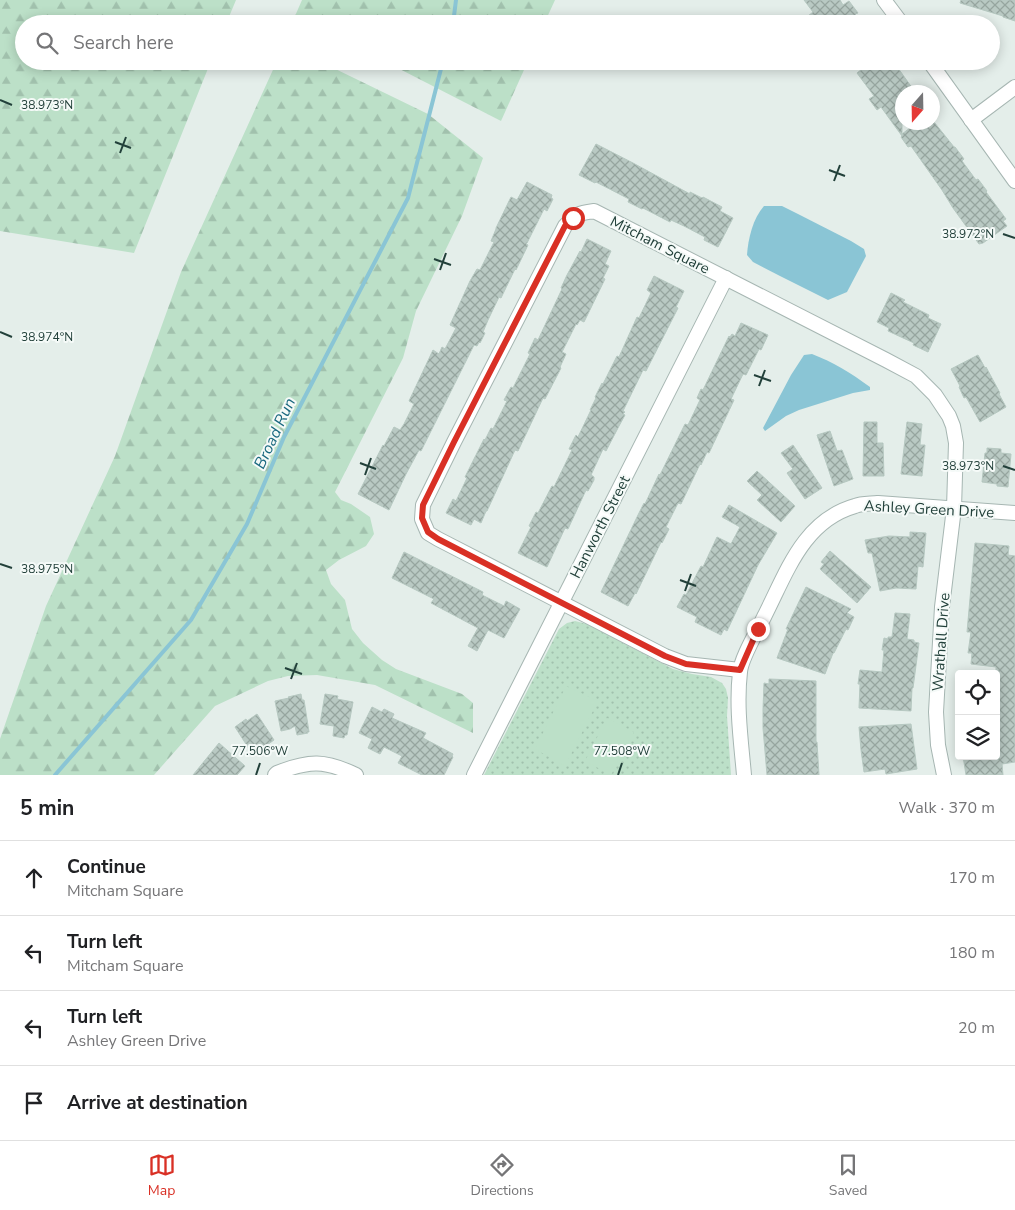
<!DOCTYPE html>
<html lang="en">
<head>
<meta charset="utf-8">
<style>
	body { margin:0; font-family:"Nunito Sans",sans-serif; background:#f6f6f6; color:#202124 }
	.controls { position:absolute; right:15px; bottom:15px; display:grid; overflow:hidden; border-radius:5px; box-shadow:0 2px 12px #0003 }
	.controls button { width:45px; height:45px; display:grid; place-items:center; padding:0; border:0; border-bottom:1px solid #e0e0e0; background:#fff; color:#202124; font:25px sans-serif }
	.compass { position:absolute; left:895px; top:85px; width:45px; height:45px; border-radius:50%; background:#fff; box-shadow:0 2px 12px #0003; rotate:200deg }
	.stop { position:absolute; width:15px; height:15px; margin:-11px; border:4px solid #d93025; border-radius:50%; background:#fff }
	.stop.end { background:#d93025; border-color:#fff; box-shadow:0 1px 5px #0008 }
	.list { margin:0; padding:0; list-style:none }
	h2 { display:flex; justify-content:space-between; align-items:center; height:65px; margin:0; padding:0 20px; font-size:21px }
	h2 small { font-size:16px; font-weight:400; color:#757577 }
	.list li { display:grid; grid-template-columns:32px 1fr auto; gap:15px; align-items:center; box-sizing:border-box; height:75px; padding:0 20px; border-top:1px solid #e0e0e0 }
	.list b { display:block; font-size:19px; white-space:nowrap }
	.list p { margin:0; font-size:16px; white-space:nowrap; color:#757577 }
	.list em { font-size:16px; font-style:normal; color:#757577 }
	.icon { flex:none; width:28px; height:28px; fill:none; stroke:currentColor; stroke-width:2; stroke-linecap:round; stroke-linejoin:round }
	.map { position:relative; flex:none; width:1015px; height:775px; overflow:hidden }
	.search { position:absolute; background:#fff; box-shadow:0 2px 12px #0003; left:15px; right:15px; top:15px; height:55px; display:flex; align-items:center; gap:12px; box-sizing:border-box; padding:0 18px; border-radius:28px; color:#757577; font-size:19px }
	.sheet { height:365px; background:#fff }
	nav { display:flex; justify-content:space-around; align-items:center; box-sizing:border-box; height:70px; border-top:1px solid #e0e0e0; background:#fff; font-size:14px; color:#757577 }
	nav a { display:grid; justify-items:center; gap:2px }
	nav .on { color:#d93025 }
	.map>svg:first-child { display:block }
	.forest { fill:url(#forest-firs) }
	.park { fill:url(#park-dots) }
	.pitch { fill:#bce0c8 }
	.water { fill:#8ac5d5 }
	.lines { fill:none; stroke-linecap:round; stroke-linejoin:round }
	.stream { stroke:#8ac5d5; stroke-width:4 }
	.building { fill:url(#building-cross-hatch); stroke:#b6c8c1 }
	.minor-casing { stroke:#a6b6b2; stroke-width:16 }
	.minor { stroke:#fff; stroke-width:14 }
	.route { stroke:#d93025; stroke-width:6 }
	.ticks { fill:none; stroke:#22403a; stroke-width:2 }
	.labels { text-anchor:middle; stroke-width:4; stroke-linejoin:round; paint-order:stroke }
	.street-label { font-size:15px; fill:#22403a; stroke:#f5faf8 }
	.water-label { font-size:16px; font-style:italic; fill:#19687f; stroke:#f5faf8 }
	.ticks-label { font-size:12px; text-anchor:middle; fill:#22403a; stroke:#f5faf8; stroke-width:4; stroke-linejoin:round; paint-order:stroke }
</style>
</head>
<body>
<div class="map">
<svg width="1015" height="775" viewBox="0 0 1015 775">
	<defs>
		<pattern id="forest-firs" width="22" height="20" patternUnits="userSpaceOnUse" patternTransform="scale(1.25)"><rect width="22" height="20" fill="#bce0c8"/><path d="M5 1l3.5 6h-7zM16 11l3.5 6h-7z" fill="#a1c1ad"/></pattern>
		<pattern id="park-dots" width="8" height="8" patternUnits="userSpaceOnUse" patternTransform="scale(1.25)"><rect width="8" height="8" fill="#bce0c8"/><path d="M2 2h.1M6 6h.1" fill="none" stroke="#a1c1ad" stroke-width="1.8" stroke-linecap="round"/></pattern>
		<pattern id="building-cross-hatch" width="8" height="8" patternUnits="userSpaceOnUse" patternTransform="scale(1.25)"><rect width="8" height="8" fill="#b9c9c3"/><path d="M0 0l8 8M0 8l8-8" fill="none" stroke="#96a59f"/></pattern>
	</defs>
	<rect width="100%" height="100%" fill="#e4eeea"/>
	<g class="forest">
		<polygon points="0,0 236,0 226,24 24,24 24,61 211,61 134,253 0,231"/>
		<polygon points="302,0 555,0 544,24 311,24 295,16"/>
		<polygon points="277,61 319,61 428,114 483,158 462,216 416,311 403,358 335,492 341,500 351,504 370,517 374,534 366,546 339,560 326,570 331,584 345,600 352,629 363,643 382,660 396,669 462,694 473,703 473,733 375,685 317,675 288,676 268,681 215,706 154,775 0,775 0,739 46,606 115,456 181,272"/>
		<polygon points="384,61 528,61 501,121"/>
	</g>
	<polygon class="park" points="575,621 587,624 673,669 692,674 711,677 722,683 726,689 728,698 727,716 731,775 484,775 559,629 567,623"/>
	<g class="pitch">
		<polygon points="566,686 598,701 565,766 535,749"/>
		<polygon points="607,718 634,732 611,775 585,761"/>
	</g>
	<g class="water">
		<path d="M764 206H782L798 214 851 241 864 249 866 256 847 292 828 300 780 276 753 262 747 255C748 239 753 218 764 206Z"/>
		<path d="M812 354C833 362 851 373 870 387V390L853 393 799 410 786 416 765 431 763 428 791 375 804 355Z"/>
	</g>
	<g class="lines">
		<g class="stream">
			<polyline points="453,24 456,0"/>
			<polyline points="55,775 191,620 247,524 284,437 408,198 443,61"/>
		</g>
	</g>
	<g class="building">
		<polygon points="804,0 840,0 843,5 849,1 858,13 855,14 859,19 853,24 813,24 808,16 813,12"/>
		<polygon points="961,0 1015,0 1015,21 1003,17 1003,16 960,3"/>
		<polygon points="872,61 893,61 915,92 902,92 902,134 918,122 934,122 954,147 955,147 964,159 962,161 976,180 978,179 987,191 986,192 1006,219 1003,221 1007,226 983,243 979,244 953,208 942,190 911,146 908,147 901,137 902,136 881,107 877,110 869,99 874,96 857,73"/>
		<polygon points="596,144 633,163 690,194 690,192 702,198 703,197 722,207 720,211 733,218 718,247 704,240 705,237 684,226 671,220 670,222 643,208 642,209 628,202 629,199 596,182 595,183 579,175"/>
		<polygon points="527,182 552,195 551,198 553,199 547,211 544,209 527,243 526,244 528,245 516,270 515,269 501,298 499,297 488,320 483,332 485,333 480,343 479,342 477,346 474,345 421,451 419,450 406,474 389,510 358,494 383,445 384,446 394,427 400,430 404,424 414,404 409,401 433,350 439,354 442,347 445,349 456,328 450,325 470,281 477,269 480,270 494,242 491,241 496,229 496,228 511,197 517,200"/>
		<polygon points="587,239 611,251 605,264 609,266 603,278 605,279 584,322 580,320 577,325 576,324 562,352 566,354 560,367 561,368 545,399 543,398 518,451 515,450 487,511 486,511 481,523 474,519 471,525 446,513 453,499 456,501 467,478 465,477 484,439 485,440 491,428 493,429 507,401 504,400 511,387 513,388 530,354 528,353 535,338 538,340 562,289 561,288 567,275 580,251 581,252"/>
		<polygon points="654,276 684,291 676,307 678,308 646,371 643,370 623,411 625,412 623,414 625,415 619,426 606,451 603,449 591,475 594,477 594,480 588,491 586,490 568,529 565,528 547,567 518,553 531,527 529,526 536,512 538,513 552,486 554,487 572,450 569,449 576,435 578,437 591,410 590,410 596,398 595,397 602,383 603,384 617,356 619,357 637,317 639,318 651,293 647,290"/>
		<polygon points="891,293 905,300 903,302 929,315 928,318 941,324 928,352 913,345 914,343 888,331 889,328 877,322"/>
		<polygon points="741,323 768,335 761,350 759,349 746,375 743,374 731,399 734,400 709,453 707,452 701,465 700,464 681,504 678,503 666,527 669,529 662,543 661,542 636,594 635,593 628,606 601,592 638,515 644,503 645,504 659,474 660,475 685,424 688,425 700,400 697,398 701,389 703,390 729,336 730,337 732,334 735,336"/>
		<polygon points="978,355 985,368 986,367 1000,393 999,394 1006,407 980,422 966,397 964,398 959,387 960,386 951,369"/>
		<polygon points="864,422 877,422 877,443 883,443 884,476 863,476"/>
		<polygon points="907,422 922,424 920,445 925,445 922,476 901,474"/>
		<polygon points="830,431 837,451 842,450 853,479 834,486 817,435"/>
		<polygon points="793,445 822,488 805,499 787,473 793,469 781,453"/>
		<polygon points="987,448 1001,449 1001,453 1011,454 1008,487 997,486 997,484 982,482 985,453 987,453"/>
		<polygon points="757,471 795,506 781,522 757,500 762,495 747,481"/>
		<polygon points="729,505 777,533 758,565 727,631 724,629 721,635 695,622 697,617 677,607 684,594 686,595 701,566 703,567 717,537 731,544 740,527 722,517"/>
		<polygon points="910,532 926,533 923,567 918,566 916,589 896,588 880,591 872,553 868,553 865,540 889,536 910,537"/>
		<polygon points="975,543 1009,546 1008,555 1015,556 1015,762 1002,764 1003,775 966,775 963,756 996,756 996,667 971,664 972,653 968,653 971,632 967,632"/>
		<polygon points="830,551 871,587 857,603 820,569 824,564 821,562"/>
		<polygon points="404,552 483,592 482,595 504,606 506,601 520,609 504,638 488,630 477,651 468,646 478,628 431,603 434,599 392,578"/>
		<polygon points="806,587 851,609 847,613 854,617 848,630 846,629 834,653 833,653 825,674 777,658 788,629 786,629"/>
		<polygon points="895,613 910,614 907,639 914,640 914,642 919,643 913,688 912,688 911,711 859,708 860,684 858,684 860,670 882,672 884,650 882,650 884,638 888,639 888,637 892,637"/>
		<polygon points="769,679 816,681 816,742 817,742 819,775 767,775 763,728 763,709 764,683 769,684"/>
		<polygon points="301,694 302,700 304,700 309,732 307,732 308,733 297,735 295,726 290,729 281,731 275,701 289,698 288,697"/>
		<polygon points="325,694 338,696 337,699 353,702 347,735 345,735 344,738 333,736 334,726 320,724"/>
		<polygon points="372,707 382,712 384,709 394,714 392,718 426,733 423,738 453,754 452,756 453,757 444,775 422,775 398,763 402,756 384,747 380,754 368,748 372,739 359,733"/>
		<polygon points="257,714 274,740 253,755 235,727 246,719 247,721"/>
		<polygon points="911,724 917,769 886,774 885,769 864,772 861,750 859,727"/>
		<polygon points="219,743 245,766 237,775 193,775"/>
	</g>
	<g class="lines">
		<g class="minor-casing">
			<g id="minor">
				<polyline points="884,0 902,24"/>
				<polyline points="929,61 1015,181"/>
				<polyline points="971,120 1015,87"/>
				<path d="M740 670 686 664 665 656 438 539 428 533 422 519 423 505 454 442 565 226C576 214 578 213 594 211L886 360 916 376 935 395 949 416 953 426 956 443 954 508 942 607 936 712 938 745 944 775"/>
				<path d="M275 775 277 773C309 760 325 760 356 775"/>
				<polyline points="474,775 726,278"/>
				<path d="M744 775C741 741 736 706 740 672 741 658 758 630 764 617 787 572 803 521 855 506 862 503 871 504 878 503L1015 513"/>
			</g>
		</g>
		<use href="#minor" class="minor"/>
	</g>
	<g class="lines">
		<polyline class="route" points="573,218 565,226 454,442 423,505 422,518 428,532 438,539 665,656 686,664 740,670 758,629"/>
	</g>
	<path class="ticks" d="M0 100 12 105M115 142 131 148M120 153 126 137M829 170 845 176M834 181 840 165M1003 234 1015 238M434 259 451 265M440 270 446 253M0 332 12 337M754 375 771 381M759 386 765 370M360 463 376 469M1003 466 1015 470M365 475 371 458M0 564 12 568M680 580 696 586M685 591 691 574M285 668 302 674M291 679 297 663M256 775 260 763M618 775 622 763"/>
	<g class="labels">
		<g class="street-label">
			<text transform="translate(660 245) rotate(27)" y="5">Mitcham Square</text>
			<text transform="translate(929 509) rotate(3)" y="5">Ashley Green Drive</text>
			<text transform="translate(600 527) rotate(-63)" y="5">Hanworth Street</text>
			<text transform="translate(941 642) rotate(-86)" y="5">Wrathall Drive</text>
		</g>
		<g class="water-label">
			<text transform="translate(274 433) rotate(-65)" y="6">Broad Run</text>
		</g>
	</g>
	<g class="ticks-label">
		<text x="47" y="109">38.973°N</text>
		<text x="968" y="238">38.972°N</text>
		<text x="47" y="341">38.974°N</text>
		<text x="968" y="470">38.973°N</text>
		<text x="47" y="573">38.975°N</text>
		<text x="260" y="755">77.506°W</text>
		<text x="622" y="755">77.508°W</text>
	</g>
</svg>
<div class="controls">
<button><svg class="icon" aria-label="locate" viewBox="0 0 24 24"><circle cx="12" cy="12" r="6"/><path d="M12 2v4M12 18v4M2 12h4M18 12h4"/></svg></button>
<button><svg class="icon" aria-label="layers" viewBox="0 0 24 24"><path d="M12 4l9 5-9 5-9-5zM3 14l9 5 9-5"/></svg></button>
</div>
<svg class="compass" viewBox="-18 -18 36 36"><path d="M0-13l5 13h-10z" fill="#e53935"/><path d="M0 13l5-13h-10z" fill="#757577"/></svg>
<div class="stop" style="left:573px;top:218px"></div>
<div class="stop end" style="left:758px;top:629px"></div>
<div class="search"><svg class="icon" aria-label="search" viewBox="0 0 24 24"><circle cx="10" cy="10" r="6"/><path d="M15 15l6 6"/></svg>Search here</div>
</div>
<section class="sheet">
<h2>5 min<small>Walk · 370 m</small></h2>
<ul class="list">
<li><svg class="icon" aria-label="ahead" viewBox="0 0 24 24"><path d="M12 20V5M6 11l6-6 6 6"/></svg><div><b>Continue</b><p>Mitcham Square</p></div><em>170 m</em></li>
<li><svg class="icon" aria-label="left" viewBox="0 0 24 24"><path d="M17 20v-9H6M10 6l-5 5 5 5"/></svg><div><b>Turn left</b><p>Mitcham Square</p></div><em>180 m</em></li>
<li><svg class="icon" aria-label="left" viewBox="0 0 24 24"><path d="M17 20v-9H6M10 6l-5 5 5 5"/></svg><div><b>Turn left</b><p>Ashley Green Drive</p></div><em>20 m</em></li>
<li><svg class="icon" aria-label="arrive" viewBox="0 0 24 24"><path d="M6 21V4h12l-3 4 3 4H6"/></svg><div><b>Arrive at destination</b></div></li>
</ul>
</section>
<nav>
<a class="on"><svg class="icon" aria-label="map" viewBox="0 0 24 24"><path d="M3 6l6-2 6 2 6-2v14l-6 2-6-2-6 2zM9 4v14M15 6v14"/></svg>Map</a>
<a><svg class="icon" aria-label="directions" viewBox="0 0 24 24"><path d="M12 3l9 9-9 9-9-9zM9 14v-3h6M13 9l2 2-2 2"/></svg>Directions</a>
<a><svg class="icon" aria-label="saved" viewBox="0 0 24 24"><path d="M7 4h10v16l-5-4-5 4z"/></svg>Saved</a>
</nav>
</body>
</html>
